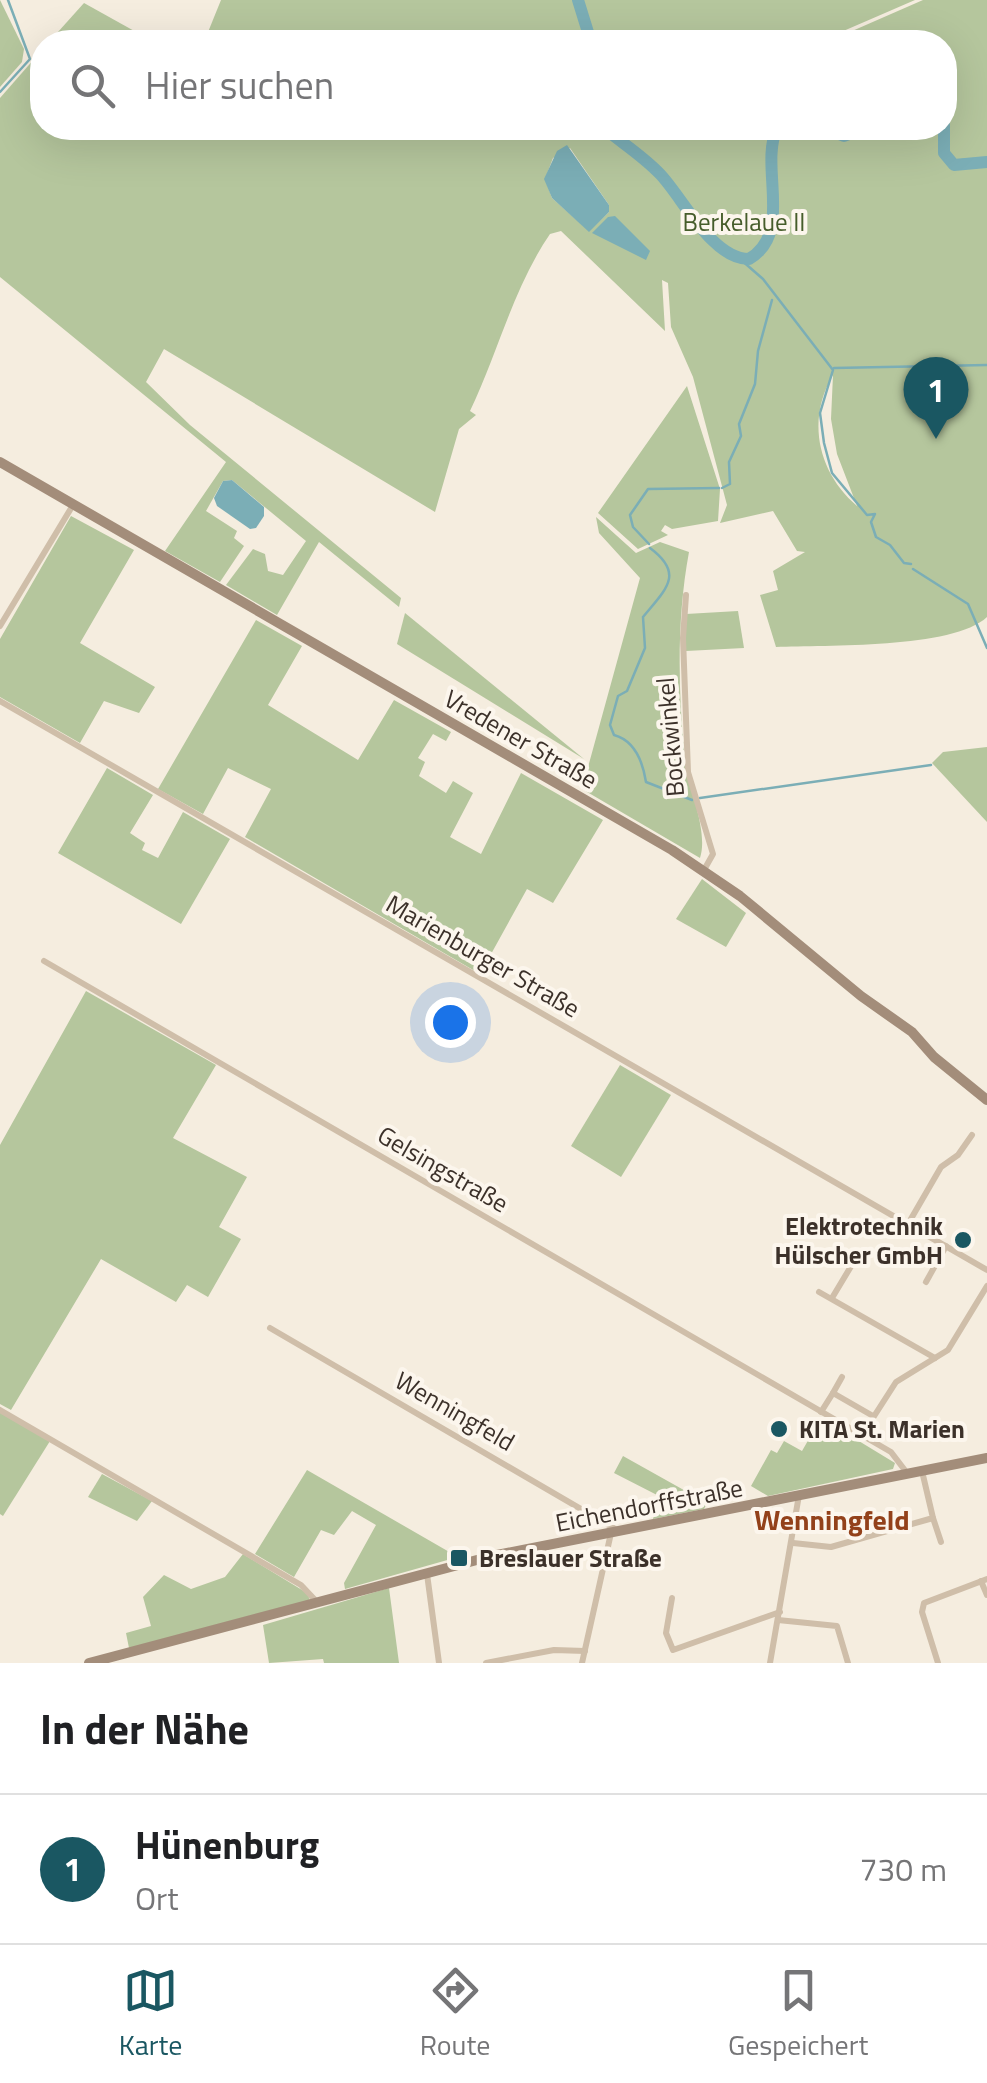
<!DOCTYPE html>
<html lang="de">
<head>
<meta charset="utf-8">
<style>
	body { margin:0; font-family:"Titillium Web",sans-serif; background:#f6f6f6; color:#202124 }
	.you { position:absolute; left:450px; top:1022px; width:35px; height:35px; margin:-25px; border:8px solid #fff; border-radius:50%; background:#1a73e8; box-shadow:0 0 0 15px #1a73e833 }
	.badge { display:grid; place-items:center; width:65px; height:65px; border-radius:50%; background:#1a5762; color:#fff; font-size:32px; font-weight:700 }
	.pin { position:absolute; translate:-50% -82px; filter:drop-shadow(0 2px 5px #0008) }
	.pin::after { content:''; position:absolute; top:52px; width:35px; height:30px; background:inherit; clip-path:polygon(0 0,100% 0,50% 100%) }
	.list { margin:0; padding:0; list-style:none }
	h2 { display:flex; justify-content:space-between; align-items:center; height:130px; margin:0; padding:0 40px; font-size:42px }
	h2 small { font-size:32px; font-weight:400; color:#757577 }
	.list li { display:grid; grid-template-columns:65px 1fr auto; gap:30px; align-items:center; box-sizing:border-box; height:150px; padding:0 40px; border-top:2px solid #e0e0e0 }
	.list b { display:block; font-size:38px; white-space:nowrap }
	.list p { margin:0; font-size:32px; white-space:nowrap; color:#757577 }
	.list em { font-size:32px; font-style:normal; color:#757577 }
	.icon { flex:none; width:55px; height:55px; fill:none; stroke:currentColor; stroke-width:2; stroke-linecap:round; stroke-linejoin:round }
	.map { position:relative; flex:none; width:987px; height:1663px; overflow:hidden }
	.search { position:absolute; background:#fff; box-shadow:0 10px 40px #0002; left:30px; right:30px; top:30px; height:110px; display:flex; align-items:center; gap:25px; box-sizing:border-box; padding:0 35px; border-radius:40px; color:#757577; font-size:38px }
	.sheet { height:280px; background:#fff }
	nav { display:flex; justify-content:space-around; align-items:center; box-sizing:border-box; height:140px; border-top:2px solid #e0e0e0; background:#fff; font-size:28px; color:#757577 }
	nav a { display:grid; justify-items:center; gap:5px }
	nav .on { color:#1a5762 }
	.map>svg:first-child { display:block }
	.green { fill:#b5c69d; fill-rule:evenodd }
	.water { fill:#7baeb6 }
	.lines { fill:none; stroke-linecap:round; stroke-linejoin:round }
	.stream { stroke:#7baeb6; stroke-width:2.5 }
	.river { stroke:#7baeb6; stroke-width:12 }
	.street { stroke:#cfbea9; stroke-width:6 }
	.secondary { stroke:#a38d7a; stroke-width:10 }
	.poi-dot { fill:#1a5762; stroke:#fcf6ed; stroke-width:4 }
	.labels { text-anchor:middle; stroke-width:8; stroke-linejoin:round; paint-order:stroke }
	.park-label { font-size:25px; fill:#465d2b; stroke:#fcf6ed }
	.street-label { font-size:25px; fill:#3c312a; stroke:#fcf6ed }
	.poi-label { font-size:25px; font-weight:bold; fill:#3c312a; stroke:#fcf6ed; text-anchor:start }
	.neighbourhood-label { font-size:28px; font-weight:bold; fill:#93411a; stroke:#fcf6ed }
</style>
</head>
<body>
<div class="map">
<svg width="987" height="1663" viewBox="0 0 987 1663">
	<rect width="100%" height="100%" fill="#f5eddf"/>
	<g class="green">
		<polygon points="0,0 24,49 22,62 0,87"/>
		<polygon points="221,0 915,0 818,42 204,42"/>
		<path d="M923 0H987V617C953 649 825 645 776 647L760 595 778 590 773 571 805 552 797 551 773 511 720 523 727 505 693 377 671 327 668 283 662 280 665 331 561 231 550 234C513 288 498 353 470 411L476 415 459 429 435 512 164 349 146 382 190 425 401 598 399 607 319 542 277 615 226 585 253 549 265 554 268 571 283 575 306 541 232 480 223 481 206 511 237 531 234 538 244 546 220 582 165 551 226 462 0 277V98L42 50V128H944V42H827ZM570 148 609 205V212L589 231 552 198 545 179 553 158ZM833 375 831 419 837 454 857 506C818 473 806 420 833 375Z"/>
		<polygon points="84,3 154,42 49,42"/>
		<polygon points="687,386 720,489 718,521 672,529 665,525 661,531 668,535 638,549 598,513"/>
		<polygon points="71,516 134,550 80,643 155,687 139,713 104,701 80,743 0,697 0,639"/>
		<path d="M596 517 636 553 660 542 689 552C677 616 678 687 684 752 687 784 709 831 700 858L582 789 640 578 599 533Z"/>
		<polygon points="738,611 744,648 686,651 686,614"/>
		<polygon points="405,613 584,759 397,644"/>
		<polygon points="256,620 302,646 268,705 358,760 394,700 451,732 446,741 433,734 418,758 425,762 419,776 446,793 453,781 473,793 450,837 481,854 521,773 603,820 553,903 527,889 480,974 245,837 271,789 228,768 203,814 158,789"/>
		<polygon points="987,747 987,822 932,763 943,752"/>
		<polygon points="107,768 153,795 130,833 145,843 142,850 158,858 183,812 230,839 181,924 58,853"/>
		<polygon points="702,879 746,913 726,947 676,919"/>
		<polygon points="86,991 216,1065 173,1138 247,1177 219,1227 241,1239 208,1297 187,1285 176,1302 101,1259 11,1410 0,1404 0,1145"/>
		<polygon points="620,1065 671,1095 621,1177 571,1146"/>
		<polygon points="0,1412 50,1441 3,1516 0,1514"/>
		<polygon points="821,1418 895,1463 893,1469 768,1496 751,1486 771,1450 777,1453 784,1441 802,1451"/>
		<polygon points="623,1456 707,1503 704,1509 653,1519 657,1495 614,1473"/>
		<polygon points="307,1470 458,1557 345,1589 344,1583 376,1525 352,1511 334,1535 321,1530 294,1577 255,1554"/>
		<polygon points="102,1474 152,1501 137,1521 88,1497"/>
		<polygon points="243,1554 307,1593 310,1600 129,1648 126,1633 151,1626 143,1597 164,1575 191,1589 225,1577"/>
		<polygon points="389,1588 399,1663 324,1663 323,1659 269,1663 263,1625"/>
	</g>
	<g class="water">
		<polygon points="567,145 609,205 609,212 589,232 552,198 544,179 557,151"/>
		<polygon points="615,216 650,251 646,260 592,233 608,217"/>
		<polygon points="232,480 264,507 264,516 256,528 250,529 217,506 214,498 223,481"/>
	</g>
	<g class="lines">
		<g class="stream">
			<polyline points="0,92 30,59 8,0"/>
			<polyline points="740,259 763,279 833,370 820,413 824,443 832,473 867,515 875,514 871,522 876,537 890,545 904,563 911,564"/>
			<polyline points="834,368 987,365"/>
			<polyline points="722,488 730,484 729,462 741,436 739,424 755,384 758,351 772,300"/>
			<polyline points="649,544 633,527 630,515 648,489 719,488"/>
			<path d="M650 548C685 574 666 589 643 617L645 648 627 691 618 696 610 725 614 735C636 741 643 763 646 782L692 800"/>
			<polyline points="913,569 968,604 987,648"/>
			<polyline points="700,798 931,765"/>
		</g>
		<g class="river">
			<polyline points="578,0 591,42"/>
			<polyline points="944,125 944,153 954,165 987,162"/>
			<path d="M604 128C622 143 643 156 660 174 683 198 712 259 749 259 794 233 759 167 777 128"/>
			<polyline points="824,128 844,136 865,128"/>
		</g>
		<g class="street">
			<polyline points="686,595 683,638 688,772 713,854 704,870"/>
			<polyline points="0,626 73,505"/>
			<polyline points="0,701 987,1270"/>
			<polyline points="44,961 891,1452 907,1473"/>
			<polyline points="908,1224 941,1167 958,1155 972,1135"/>
			<polyline points="926,1282 946,1246"/>
			<polyline points="819,1292 935,1358"/>
			<polyline points="832,1298 856,1258"/>
			<polyline points="270,1328 617,1530"/>
			<polyline points="833,1393 842,1377"/>
			<polyline points="0,1410 301,1585 317,1602"/>
			<polyline points="821,1412 833,1393 873,1416"/>
			<polyline points="862,1435 896,1382 948,1350 987,1286"/>
			<polyline points="933,1518 941,1542"/>
			<polyline points="793,1543 831,1547 933,1518 922,1471"/>
			<polyline points="427,1574 439,1663"/>
			<polyline points="981,1581 987,1595"/>
			<polyline points="672,1598 666,1633 673,1650 780,1612"/>
			<polyline points="778,1620 837,1626 848,1663"/>
			<polyline points="486,1663 554,1650 585,1651"/>
			<polyline points="582,1663 611,1533"/>
			<polyline points="770,1663 799,1495"/>
			<polyline points="938,1663 922,1612 924,1603 987,1579"/>
		</g>
		<g class="secondary">
			<polyline points="0,462 672,850 740,896 861,996 912,1032 934,1057 987,1100"/>
			<polyline points="89,1663 492,1556 987,1458"/>
		</g>
	</g>
	<g class="poi-dot">
		<circle cx="963" cy="1240" r="10"/>
		<circle cx="779" cy="1429" r="10"/>
		<rect x="449" y="1548" width="20" height="20" rx="5"/>
	</g>
	<g class="labels">
		<g class="park-label">
			<text x="744" y="231">Berkelaue II</text>
		</g>
		<g class="street-label">
			<text transform="translate(670 737) rotate(-95)" y="9">Bockwinkel</text>
			<text transform="translate(521 739) rotate(30)" y="9">Vredener Straße</text>
			<text transform="translate(483 956) rotate(30)" y="9">Marienburger Straße</text>
			<text transform="translate(443 1169) rotate(30)" y="9">Gelsingstraße</text>
			<text transform="translate(455 1411) rotate(30)" y="9">Wenningfeld</text>
			<text transform="translate(649 1505) rotate(-11)" y="9">Eichendorffstraße</text>
		</g>
		<g class="poi-label">
			<text x="943" y="1235" text-anchor="end">Elektrotechnik<tspan x="943" dy="29">Hülscher GmbH</tspan></text>
			<text x="799" y="1438">KITA St. Marien</text>
			<text x="479" y="1567">Breslauer Straße</text>
		</g>
		<g class="neighbourhood-label">
			<text x="832" y="1530">Wenningfeld</text>
		</g>
	</g>
</svg>
<div class="you"></div>
<div class="pin badge" style="left:936px;top:439px">1</div>
<div class="search"><svg class="icon" aria-label="search" viewBox="0 0 24 24"><circle cx="10" cy="10" r="6"/><path d="M15 15l6 6"/></svg>Hier suchen</div>
</div>
<section class="sheet">
<h2>In der Nähe<small></small></h2>
<ul class="list">
<li><span class="badge">1</span><div><b>Hünenburg</b><p>Ort</p></div><em>730 m</em></li>
</ul>
</section>
<nav>
<a class="on"><svg class="icon" aria-label="map" viewBox="0 0 24 24"><path d="M3 6l6-2 6 2 6-2v14l-6 2-6-2-6 2zM9 4v14M15 6v14"/></svg>Karte</a>
<a><svg class="icon" aria-label="directions" viewBox="0 0 24 24"><path d="M12 3l9 9-9 9-9-9zM9 14v-3h6M13 9l2 2-2 2"/></svg>Route</a>
<a><svg class="icon" aria-label="saved" viewBox="0 0 24 24"><path d="M7 4h10v16l-5-4-5 4z"/></svg>Gespeichert</a>
</nav>
</body>
</html>
